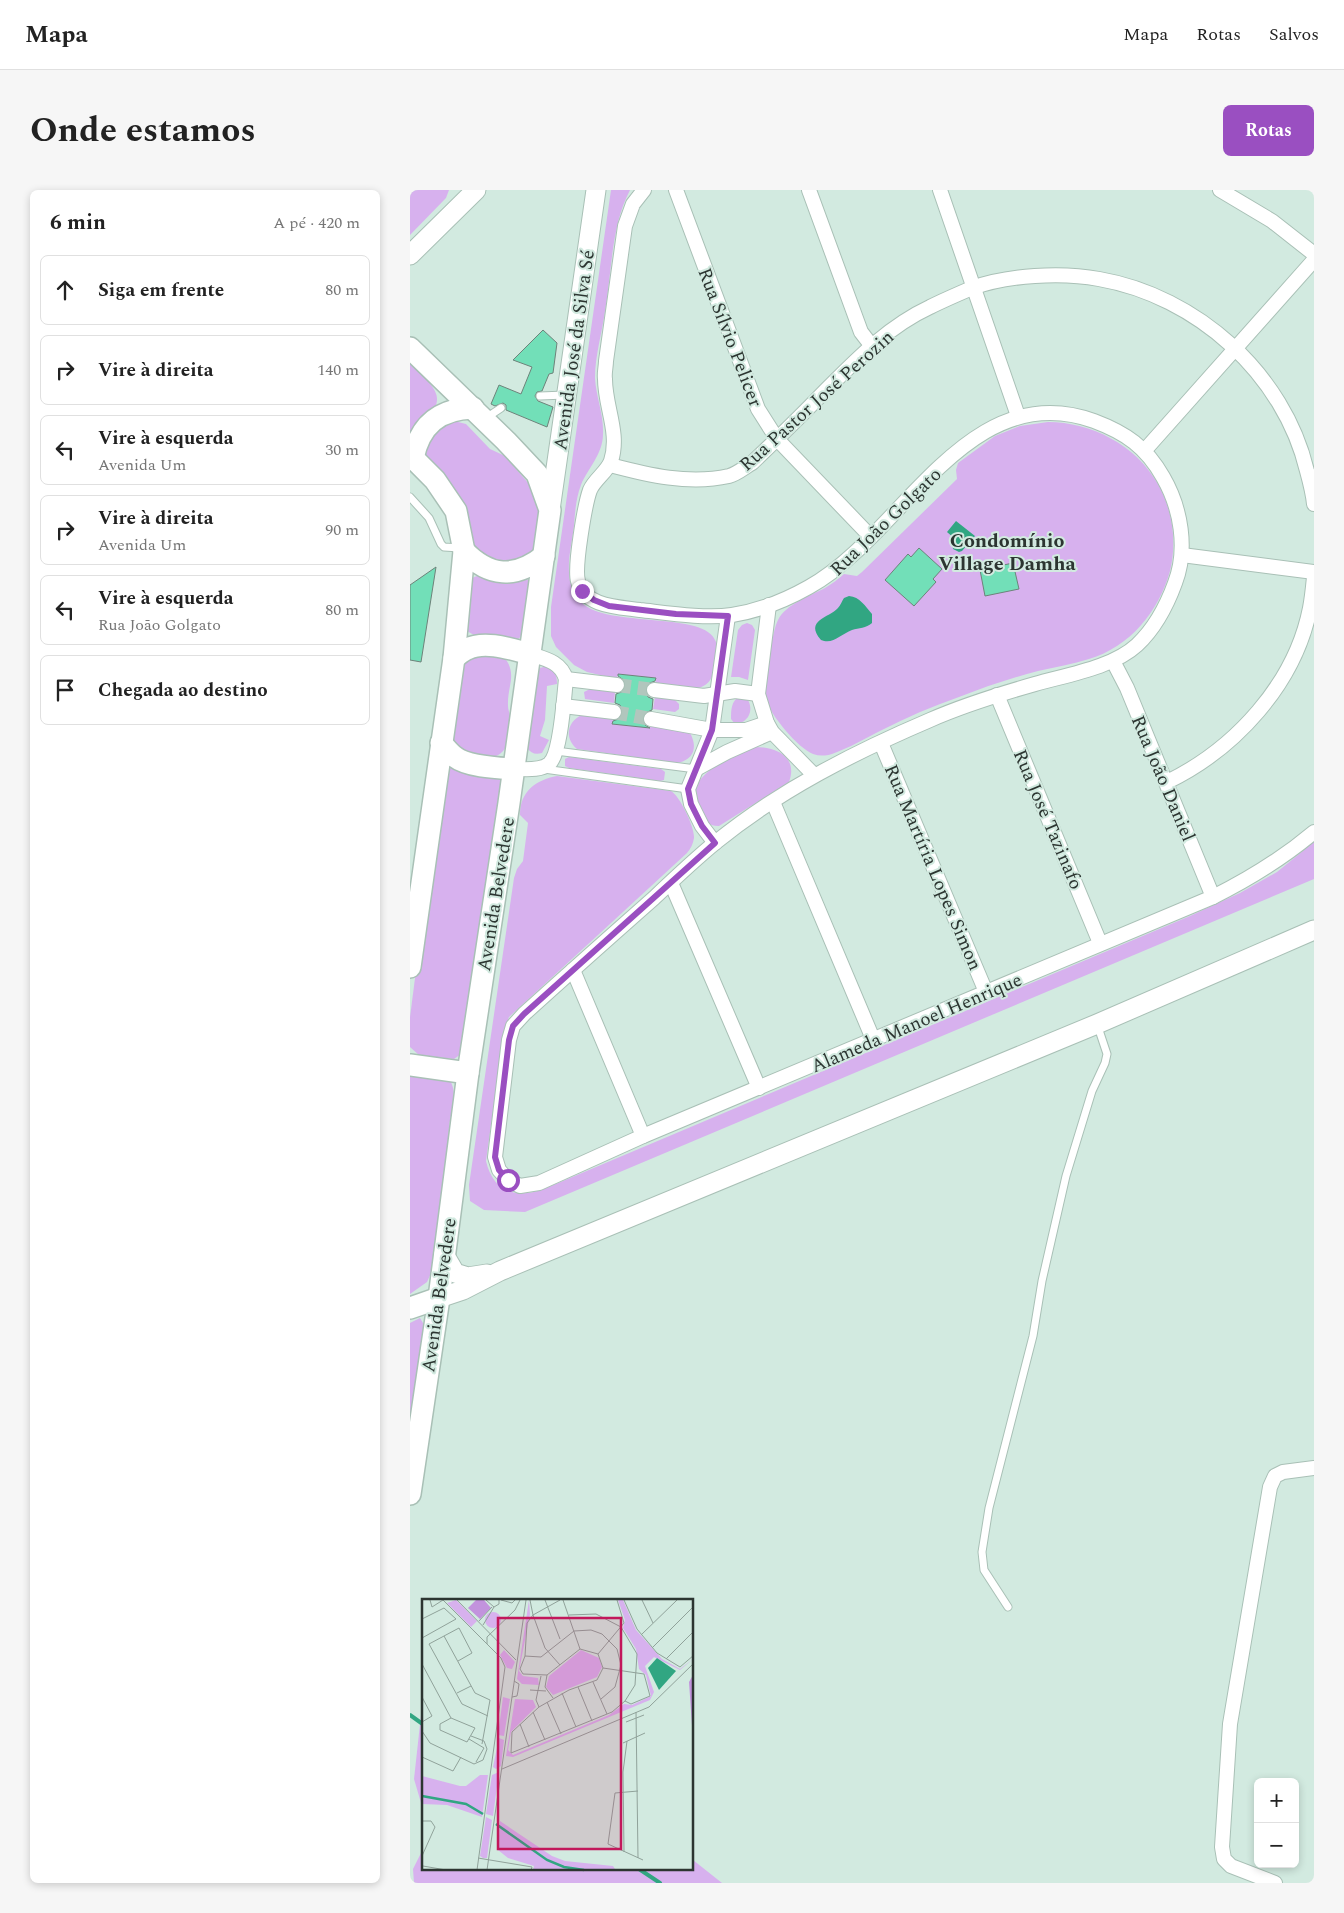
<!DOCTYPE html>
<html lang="pt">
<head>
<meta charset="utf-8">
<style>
	body { margin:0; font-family:Spectral,serif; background:#f6f6f6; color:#222 }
	.controls { position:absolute; right:15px; bottom:15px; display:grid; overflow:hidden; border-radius:8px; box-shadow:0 2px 8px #0003 }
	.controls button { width:45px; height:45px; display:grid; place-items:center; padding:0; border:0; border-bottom:1px solid #e0e0e0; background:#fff; color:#222; font:25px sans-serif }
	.stop { position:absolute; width:15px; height:15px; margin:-11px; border:4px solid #9a4fc1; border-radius:50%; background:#fff }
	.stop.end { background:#9a4fc1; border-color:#fff; box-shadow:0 1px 5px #0008 }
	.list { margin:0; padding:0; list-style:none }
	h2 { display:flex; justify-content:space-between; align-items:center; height:65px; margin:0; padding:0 20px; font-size:21px }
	h2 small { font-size:16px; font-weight:400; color:#767676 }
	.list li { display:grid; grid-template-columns:32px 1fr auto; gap:15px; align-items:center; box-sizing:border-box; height:70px; margin:0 10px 10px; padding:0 10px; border:1px solid #e0e0e0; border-radius:8px }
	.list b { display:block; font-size:19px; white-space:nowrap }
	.list p { margin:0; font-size:16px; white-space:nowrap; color:#767676 }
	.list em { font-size:16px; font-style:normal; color:#767676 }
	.icon { flex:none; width:28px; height:28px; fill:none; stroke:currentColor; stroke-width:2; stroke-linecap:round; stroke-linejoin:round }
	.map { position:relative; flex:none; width:904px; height:1693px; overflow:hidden; border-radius:8px }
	header { display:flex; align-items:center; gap:30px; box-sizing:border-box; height:70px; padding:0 25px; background:#fff; border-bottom:1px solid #e0e0e0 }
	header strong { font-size:24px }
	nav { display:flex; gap:28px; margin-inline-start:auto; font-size:18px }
	.intro { display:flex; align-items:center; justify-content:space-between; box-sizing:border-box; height:120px; padding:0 30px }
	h1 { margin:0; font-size:35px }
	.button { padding:12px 22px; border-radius:8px; background:#9a4fc1; color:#fff; font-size:18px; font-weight:700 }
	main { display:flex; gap:30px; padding:0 30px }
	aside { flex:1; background:#fff; border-radius:8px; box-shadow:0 2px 8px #0003 }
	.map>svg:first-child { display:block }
	.green { fill:#d7b1ee }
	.water { fill:#31a682 }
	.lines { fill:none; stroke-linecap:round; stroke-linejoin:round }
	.stream { stroke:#31a682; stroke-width:4 }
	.building { fill:#72dfb8; stroke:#6d837a }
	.street-tunnel { stroke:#b1c6bd; stroke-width:14; stroke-dasharray:14 7; stroke-linecap:butt }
	.lane-casing { stroke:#a9c0b6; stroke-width:9 }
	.street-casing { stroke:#a9c0b6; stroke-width:16 }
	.secondary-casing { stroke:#a9c0b6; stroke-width:21 }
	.primary-casing { stroke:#a9c0b6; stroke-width:24 }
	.lane { stroke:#fff; stroke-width:7 }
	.street { stroke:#fff; stroke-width:14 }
	.secondary { stroke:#fff; stroke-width:19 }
	.primary { stroke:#fff; stroke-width:21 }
	.route { stroke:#9a4fc1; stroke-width:6 }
	.labels { text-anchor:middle; stroke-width:4; stroke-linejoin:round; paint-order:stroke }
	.street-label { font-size:19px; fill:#2c3531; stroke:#d2eae0 }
	.neighbourhood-label { font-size:20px; font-weight:bold; fill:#2c3531; stroke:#d2eae0 }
	.inset-river { fill:none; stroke:#31a682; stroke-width:2.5 }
	.inset-road { fill:none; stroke:#90a29a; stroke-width:1 }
	.view { fill:#c2185b; fill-opacity:0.15; stroke:#c2185b; stroke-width:2.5 }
	.inset-edge { fill:none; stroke:#2c3531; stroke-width:2.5 }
</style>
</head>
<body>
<header>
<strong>Mapa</strong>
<nav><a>Mapa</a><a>Rotas</a><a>Salvos</a></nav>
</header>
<div class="intro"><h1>Onde estamos</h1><a class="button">Rotas</a></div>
<main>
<aside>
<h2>6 min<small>A pé · 420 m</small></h2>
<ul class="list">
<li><svg class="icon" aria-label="ahead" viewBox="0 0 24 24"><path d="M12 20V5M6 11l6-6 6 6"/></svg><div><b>Siga em frente</b></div><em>80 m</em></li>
<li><svg class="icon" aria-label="right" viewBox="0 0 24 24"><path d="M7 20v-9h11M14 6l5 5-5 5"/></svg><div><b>Vire à direita</b></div><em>140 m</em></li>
<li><svg class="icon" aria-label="left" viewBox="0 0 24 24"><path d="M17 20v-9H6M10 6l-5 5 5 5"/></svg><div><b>Vire à esquerda</b><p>Avenida Um</p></div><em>30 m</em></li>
<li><svg class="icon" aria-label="right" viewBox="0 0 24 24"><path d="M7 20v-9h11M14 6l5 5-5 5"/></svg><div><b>Vire à direita</b><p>Avenida Um</p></div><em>90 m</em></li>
<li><svg class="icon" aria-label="left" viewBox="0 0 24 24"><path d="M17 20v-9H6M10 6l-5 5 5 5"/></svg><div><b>Vire à esquerda</b><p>Rua João Golgato</p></div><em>80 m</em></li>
<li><svg class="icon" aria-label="arrive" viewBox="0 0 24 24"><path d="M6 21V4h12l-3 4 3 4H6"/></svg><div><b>Chegada ao destino</b></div></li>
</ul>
</aside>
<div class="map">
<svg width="904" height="1693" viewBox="0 0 904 1693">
	<rect width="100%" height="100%" fill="#d2eae0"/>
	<g class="green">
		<polygon points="0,0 39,0 36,8 0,45"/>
		<path d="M201 0H220C201 36 202 81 195 121 192 143 185 166 185 188 186 207 194 225 193 244 193 264 178 278 171 295 166 308 165 322 164 336 161 361 151 391 171 412 197 439 296 420 306 452 308 459 306 467 305 474 302 510 271 497 245 494L246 488 208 484 207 489 177 482 164 475 146 457 141 446V417Z"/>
		<path d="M0 172C31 204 41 211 0 242Z"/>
		<polygon points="44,231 56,234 80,259 95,266 119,294 129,322 129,351 123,361 108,374 76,370 63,355 15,270 14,254 31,236"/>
		<path d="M638 232C681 232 726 255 748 294 763 321 767 352 760 381 749 421 720 457 679 469 663 474 645 477 628 481 601 488 575 497 549 507 523 516 497 527 472 540 456 548 439 558 422 564 415 566 409 566 403 564 388 558 360 525 356 509 353 498 362 441 368 430 376 414 400 406 415 398 422 394 428 389 434 384L447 386 452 382 547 289 546 280 548 273 585 246 610 236Z"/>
		<polygon points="67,386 86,391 115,388 119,391 119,397 114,444 108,449 64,445 55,440 62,388"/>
		<polygon points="337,433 342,435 345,440 338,490 329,487 321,487 328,440 332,435"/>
		<path d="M59 462 94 467C108 484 97 496 98 516 98 521 101 526 101 531 102 536 100 542 99 546 94 579 64 567 44 554L43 548V497Z"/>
		<path d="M137 476C145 480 147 485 147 494L137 496 135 530 130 546 139 550 132 563C125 565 121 563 117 558L126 483 130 478Z"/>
		<polygon points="180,499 205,502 204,513 175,509 174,502"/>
		<path d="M330 506 338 510C344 521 338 533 325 534L321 529C321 520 321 511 330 506Z"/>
		<polygon points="245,507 265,510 269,514 269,519 265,522 243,519"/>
		<path d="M174 524 203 528V534L240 538 241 533 280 543C288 557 284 570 267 573L167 559C153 547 158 530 174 524Z"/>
		<path d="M341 557C363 556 389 565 379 592L309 636C297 636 295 630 291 620 289 616 285 610 285 606 282 583 325 565 341 557Z"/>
		<polygon points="159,567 251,579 255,582 254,590 250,591 159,578 155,576 155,569"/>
		<path d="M37 578C49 578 86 582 92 591L51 864 44 869 9 865 0 857V827L31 587Z"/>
		<path d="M147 586 261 601C270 606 285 638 284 648 283 654 281 658 277 663L99 827 94 841 76 971C83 1002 106 1009 134 999L780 726 830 703 867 682 904 652V689L115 1022 74 1020 60 1011 59 995 104 688 107 679 113 671 118 633 110 625C110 601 126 590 147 586Z"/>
		<path d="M7 882 39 889C52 907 34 932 40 953L22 1081 17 1092 0 1104V887Z"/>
		<polygon points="10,1128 16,1138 0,1247 0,1133"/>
		<polygon points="14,1498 14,1623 4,1589"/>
		<polygon points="14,1657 14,1679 282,1679 283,1670 312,1693 4,1693 3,1679"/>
	</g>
	<g class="water">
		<polygon points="546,331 565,346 552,361 549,362 543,359 542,353 545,349 537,342"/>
		<path d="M439 406C450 407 455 416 462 424V433C456 438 449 438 442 440 431 444 423 455 411 450 394 430 419 428 428 418 430 416 432 411 434 408Z"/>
	</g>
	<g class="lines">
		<g class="stream">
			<polyline points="0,1525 14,1535"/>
			<polyline points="229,1679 250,1693"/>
		</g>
	</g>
	<g class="building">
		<polygon points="133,140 147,153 143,183 139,184 132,201 127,202 125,206 128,211 143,217 137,237 96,220 96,215 93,213 85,216 81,214 89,195 111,204 122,177 103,170"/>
		<polygon points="509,358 532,379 523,389 526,392 504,416 475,390 498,364 501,367"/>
		<polygon points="603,373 609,399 575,406 570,380"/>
		<polygon points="26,377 11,472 0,470 0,395"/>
		<polygon points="208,484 246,488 245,491 237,494 235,499 238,507 243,509 242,520 235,523 232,528 235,535 240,538 202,534 203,531 211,528 213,523 210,515 205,513 206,504 214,501 216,496 215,491 208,486"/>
	</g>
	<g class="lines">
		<g class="street-tunnel">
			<polyline points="207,495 244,500"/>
			<polyline points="204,522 241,529"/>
		</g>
		<g class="lane-casing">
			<g id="lane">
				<polyline points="130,206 155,205"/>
				<polyline points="76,228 91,218"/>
				<polyline points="0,307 19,328 31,354 34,357 50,358"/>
				<polyline points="146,561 286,579"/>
				<polyline points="134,579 278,599"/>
				<polyline points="598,1417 574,1380 572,1362 579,1318 623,1146 632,1091 656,986 682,901 695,873 697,864 687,834"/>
			</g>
		</g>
		<g class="street-casing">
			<g id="street">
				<path d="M234 0 223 14 215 36 196 171C196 177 194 183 195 189 195 217 210 243 201 271 197 282 185 289 180 300 175 314 164 377 168 391 174 417 209 417 230 420 257 423 295 429 322 425 348 421 376 410 399 397 492 346 557 185 684 231 716 243 736 257 753 287 771 318 778 359 765 393 757 415 744 439 727 455 702 478 656 485 625 494 590 504 554 515 520 530 445 562 370 600 306 652 284 670 264 689 244 708 201 746 157 785 114 824L103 836 99 850 85 967 89 980 98 990 110 996 129 993 233 946 803 707C841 688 872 669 904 642"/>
				<polyline points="266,0 348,219 367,249 461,347"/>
				<polyline points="399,0 451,142 461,155"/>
				<polyline points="530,0 608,226"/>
				<polyline points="810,0 862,31 904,64"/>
				<polyline points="735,260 904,70"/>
				<path d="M200 275C238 285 279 295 319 286 327 284 335 277 342 273 366 250 389 228 412 204 445 171 477 137 520 117 534 110 548 104 562 98 598 85 651 82 689 89 787 106 874 184 897 281 900 292 903 303 904 314"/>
				<polyline points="772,365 904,382"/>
				<polyline points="359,415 348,504 357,533 362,542 404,585"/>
				<polyline points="703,471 717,498 803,707"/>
				<polyline points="156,489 207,495"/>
				<polyline points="244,500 294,506 325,501 348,504"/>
				<polyline points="587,505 690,753"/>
				<polyline points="153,516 204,522"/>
				<polyline points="241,529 302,540 336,540 357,533"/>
				<polyline points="471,553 576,802"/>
				<path d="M104 579C115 579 130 581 139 574 151 564 154 506 156 489 151 472 136 469 120 464"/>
				<polyline points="286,579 317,562 362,542"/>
				<path d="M757 592C825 559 885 494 900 418 902 408 903 397 904 387"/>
				<polyline points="363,612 463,849"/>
				<polyline points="305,653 292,636 281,614 278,599 302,540 318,426"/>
				<polyline points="261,693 349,898"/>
				<polyline points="163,780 233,946"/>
				<polyline points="865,1693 821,1676 814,1669 812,1657 820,1534 860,1297 865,1286 873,1282 904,1278"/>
			</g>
		</g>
		<g class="secondary-casing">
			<g id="secondary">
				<polyline points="0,65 66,0"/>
				<polyline points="140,320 186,0"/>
				<polyline points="34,1064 45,1083 58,1087 77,1084"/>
				<polyline points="29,1108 53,1100 90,1081 687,834 904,740"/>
			</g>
		</g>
		<g class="primary-casing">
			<g id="primary">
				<polyline points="0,158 96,251 127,284 140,320 99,613 58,883 29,1108 0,1304"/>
				<polyline points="0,265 25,290 46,321 54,361 44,468 0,777"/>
				<path d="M3 268C10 235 29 219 63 218"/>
				<path d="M54 361C79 387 105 389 134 366"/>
				<path d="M44 468C48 465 52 461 57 459 75 450 101 459 120 464"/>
				<path d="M31 553C35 557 40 564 45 567 58 577 88 578 104 579"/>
				<polyline points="0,875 58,883"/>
				<polyline points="0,1118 29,1108"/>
			</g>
		</g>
		<use href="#lane" class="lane"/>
		<use href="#street" class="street"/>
		<use href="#secondary" class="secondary"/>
		<use href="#primary" class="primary"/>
	</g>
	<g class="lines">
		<polyline class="route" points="98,990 89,980 85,967 99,850 103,836 114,824 305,653 292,636 281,614 278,599 302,540 318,426 266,424 199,416 184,410 172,401"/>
	</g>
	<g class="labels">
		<g class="street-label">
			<text transform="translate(321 147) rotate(69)" y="7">Rua Sílvio Pelicer</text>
			<text transform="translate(163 160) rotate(-82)" y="7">Avenida José da Silva Sé</text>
			<text transform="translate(406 210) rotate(-42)" y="7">Rua Pastor José Perozin</text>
			<text transform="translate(475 331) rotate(-44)" y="7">Rua João Golgato</text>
			<text transform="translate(754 588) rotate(67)" y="7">Rua João Daniel</text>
			<text transform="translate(639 629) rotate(67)" y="7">Rua José Tazinafo</text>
			<text transform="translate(524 677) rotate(67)" y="7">Rua Martíria Lopes Simon</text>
			<text transform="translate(85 704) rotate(-81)" y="7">Avenida Belvedere</text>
			<text transform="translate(506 832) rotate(-23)" y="7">Alameda Manoel Henrique</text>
			<text transform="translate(28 1105) rotate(-82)" y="7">Avenida Belvedere</text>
		</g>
		<g class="neighbourhood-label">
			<text x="597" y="357">Condomínio<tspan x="597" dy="23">Village Damha</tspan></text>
		</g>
	</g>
	<g transform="translate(12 1409)">
		<rect width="271" height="271" fill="#d2eae0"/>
		<path d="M34 1 55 22 49 28 25 4ZM107 1 108 15 97 72 101 77 116 79 117 86 100 85 95 80ZM196 1H201L214 31 240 60 258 70 271 60 258 71 232 58 223 67 232 93 228 101 91 158 84 157 93 100 111 101 114 108 89 133 86 151 91 156 187 116 202 105 210 106 229 97 224 76 217 70 214 50 201 29 203 21ZM63 21a8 8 0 1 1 16 0a8 8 0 1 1-16 0ZM82 51 93 63 90 70 85 69 78 56ZM159 51 177 59 180 68 175 78 131 96 124 88 127 77ZM81 98 88 100 82 137 76 136ZM77 139 82 141 79 167 74 170 71 168ZM77 173 71 217 64 215 70 176ZM58 176H66L60 218 25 206 0 205V177L38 187H44ZM64 218 70 221 65 259H61L58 257ZM78 222 130 257 143 262 191 267 193 270 111 271 112 267 86 259 76 251Z" fill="#d7b1ee"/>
		<path d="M54 1H62L69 9 58 20 46 9ZM271 76 272 140 271 141 267 83Z" fill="#c293dd"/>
		<path d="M235 59 254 72 237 91 226 69Z" fill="#31a682"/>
		<path class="inset-river" d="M0 197 44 205 61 215M74 225 125 261 142 268 162 271"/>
		<path class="inset-road" d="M8 1 10 8 21 1M21 1 79 59 83 68 55 271M35 1 94 61M64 1 72 8 77 5V1M79 1 90 4 93 1M108 1 111 16 105 24 103 57 98 70 101 75 125 76 158 50 176 55M123 1 138 40M138 1 111 16 123 49 138 66M141 1 158 50M202 1 215 30 235 54 258 68 272 56M220 1 231 24M147 16 174 15 199 28 215 55 213 86 203 102 190 113 89 154 90 133 117 108 147 91 175 81 181 69 176 55M0 20 22 9 34 20 0 39M57 22 70 8M61 26 72 8M219 36 255 1M22 37 53 94 68 101 60 145M65 45V38L93 11 98 1M230 49 270 9M176 55 202 24 195 1M103 57 119 58 152 32 169 31 180 35 195 50 199 66 193 88 179 100M244 60 272 32M36 62 50 54 37 29 7 45 40 105 66 117M0 65 29 119 53 129 45 143 18 131V125L29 119M181 69 222 75 228 97 209 105 203 102M125 76 123 88 131 99M171 83 185 115M156 88 170 122M108 91 124 92M35 94 49 87M140 94 154 128M0 98 10 117 0 123M90 98 95 97 96 92 97 85 92 82M125 103 139 135M117 108 114 101 119 77M111 113 123 141M214 113 216 259M204 123 222 116M98 125 107 148M0 132 8 144 52 165M49 137 62 142 65 150 61 161 52 165M47 140 62 149 54 163M201 144 223 134M0 158 31 172 39 158M80 170 227 108 272 64M216 192 193 194 186 245 221 261M0 222H9L13 228 0 257M202 253 201 173 205 142M56 259 110 268 109 271M1 267 24 271M65 271 104 1"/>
		<path class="view" d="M76 19H199V250H76Z"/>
		<rect width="271" height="271" class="inset-edge"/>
	</g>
</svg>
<div class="controls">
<button>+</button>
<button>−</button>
</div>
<div class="stop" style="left:98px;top:990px"></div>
<div class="stop end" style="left:172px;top:401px"></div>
</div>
</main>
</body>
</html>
